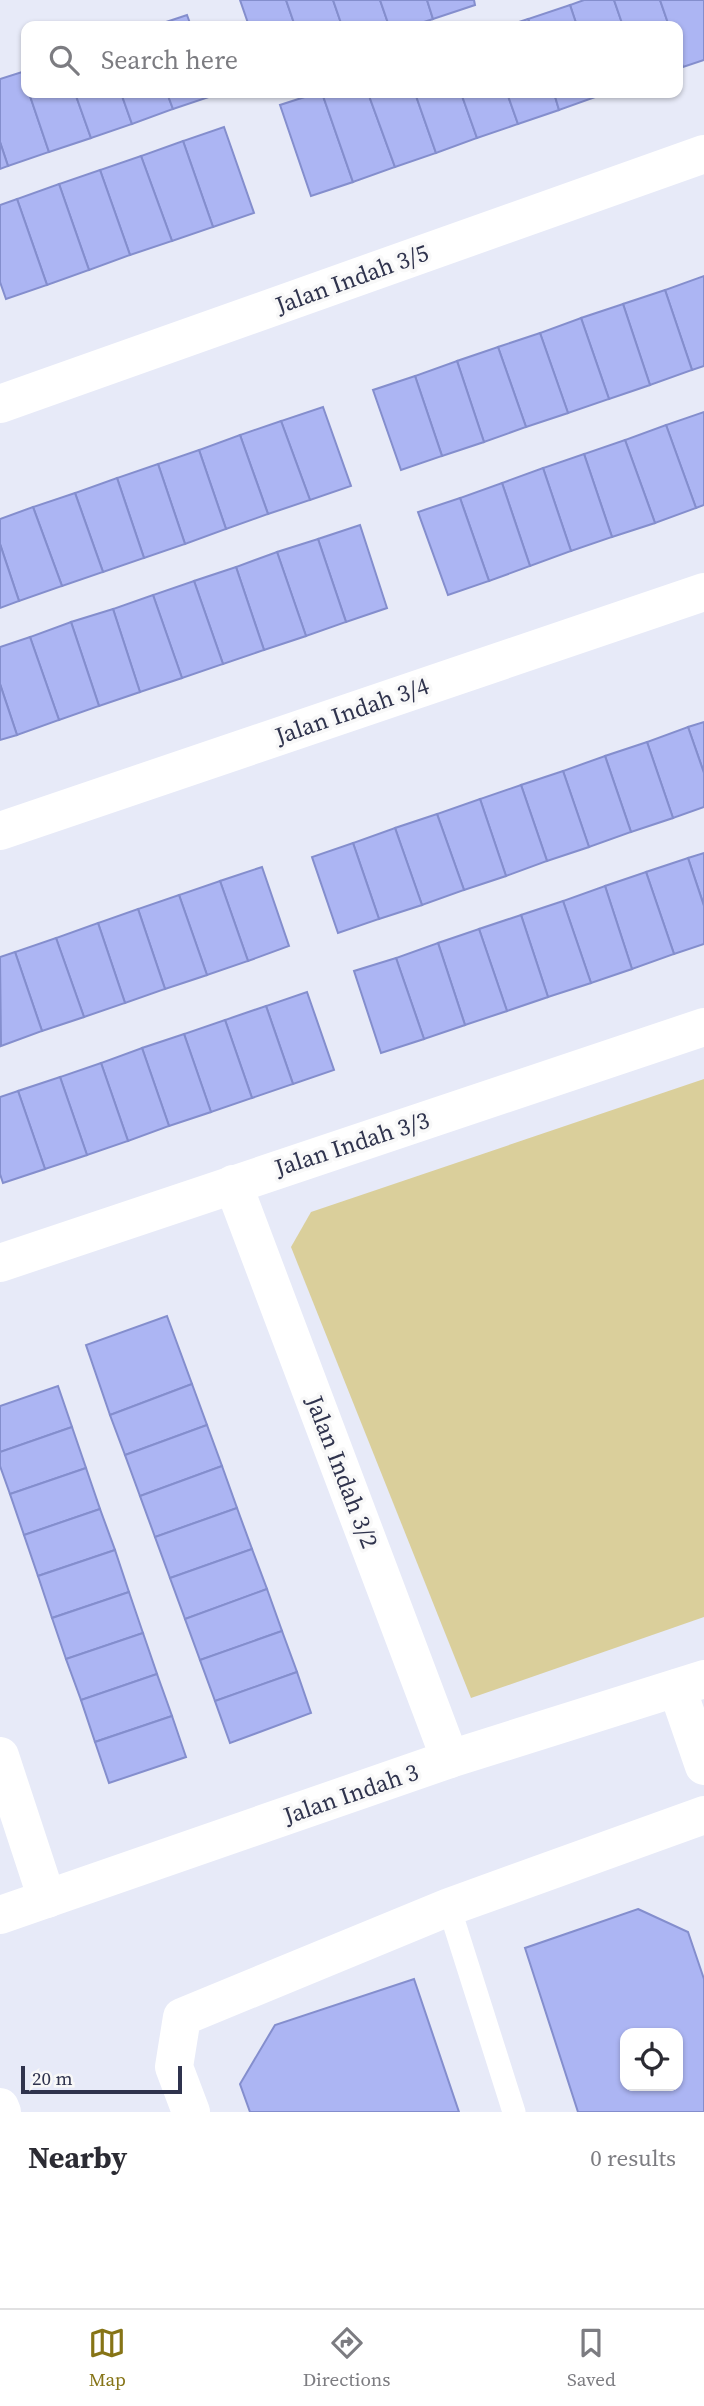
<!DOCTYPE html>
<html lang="en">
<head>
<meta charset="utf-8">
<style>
	body { margin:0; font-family:"Source Serif 4",serif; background:#f7f7f7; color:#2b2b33 }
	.controls { position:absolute; right:21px; bottom:21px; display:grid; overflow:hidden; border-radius:14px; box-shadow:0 2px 5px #0004 }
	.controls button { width:63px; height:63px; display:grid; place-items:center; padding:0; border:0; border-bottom:2px solid #e1e1e2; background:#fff; color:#2b2b33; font:35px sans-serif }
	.scale { position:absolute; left:21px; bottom:18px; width:161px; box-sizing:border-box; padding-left:7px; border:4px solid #2f334d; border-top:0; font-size:19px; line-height:24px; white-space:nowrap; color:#2f334d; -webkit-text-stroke:5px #f8f8f8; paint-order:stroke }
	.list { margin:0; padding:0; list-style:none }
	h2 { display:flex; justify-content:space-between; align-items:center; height:91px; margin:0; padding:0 28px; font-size:30px }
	h2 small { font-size:23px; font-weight:400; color:#7c7c81 }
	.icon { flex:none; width:38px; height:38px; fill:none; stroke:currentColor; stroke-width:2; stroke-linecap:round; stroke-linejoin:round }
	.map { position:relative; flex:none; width:704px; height:2112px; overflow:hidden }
	.search { position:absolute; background:#fff; box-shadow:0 2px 5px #0004; left:21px; right:21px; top:21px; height:77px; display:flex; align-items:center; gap:18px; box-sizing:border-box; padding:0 24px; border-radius:14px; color:#7c7c81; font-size:26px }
	.sheet { height:196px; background:#fff }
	nav { display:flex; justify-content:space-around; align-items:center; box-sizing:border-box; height:98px; border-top:2px solid #e1e1e2; background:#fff; font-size:19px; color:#7c7c81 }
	nav a { display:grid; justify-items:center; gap:4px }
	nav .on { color:#867416 }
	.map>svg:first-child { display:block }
	.green { fill:#dacf9b }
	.building { fill:#acb5f3; stroke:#848ecd; stroke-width:2; fill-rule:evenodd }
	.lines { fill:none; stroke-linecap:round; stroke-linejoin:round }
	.lane { stroke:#fff; stroke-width:23 }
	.street { stroke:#fff; stroke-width:38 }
	.secondary { stroke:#fff; stroke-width:38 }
	.labels { text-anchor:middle; stroke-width:7; stroke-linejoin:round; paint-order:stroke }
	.street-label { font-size:24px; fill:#2f334d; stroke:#f8f8f8 }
</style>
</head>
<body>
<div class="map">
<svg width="704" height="2112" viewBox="0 0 704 2112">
	<rect width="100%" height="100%" fill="#e7eaf8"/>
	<polygon class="green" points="704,1079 704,1617 471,1698 291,1247 311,1212"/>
	<g class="building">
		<polygon points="240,0 286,0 295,26 249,26"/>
		<polygon points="286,0 333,0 342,26 295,26"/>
		<polygon points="333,0 380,0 389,26 342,26"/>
		<polygon points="380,0 427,0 433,19 412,26 389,26"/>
		<polygon points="427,0 474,0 475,5 433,19"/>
		<polygon points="584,0 614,0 623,26 577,26 570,5"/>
		<polygon points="614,0 660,0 669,26 623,26"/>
		<polygon points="660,0 704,0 704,60 683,67 678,51 678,26 669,26"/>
		<polygon points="570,5 577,26 531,26 528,19"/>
		<polygon points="187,15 191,26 154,26"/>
		<polygon points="528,19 531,26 507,26"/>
		<polygon points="22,72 26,93 29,93 49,152 8,166 0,142 0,79"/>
		<polygon points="29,93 75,93 91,138 49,152"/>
		<polygon points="75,93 121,93 132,124 91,138"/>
		<polygon points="121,93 167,93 173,109 132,124"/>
		<polygon points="167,93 214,93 215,95 173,109"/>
		<polygon points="317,93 322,93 353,182 311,196 280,105"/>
		<polygon points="322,93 368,93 395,167 353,182"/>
		<polygon points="368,93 415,93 436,153 395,167"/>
		<polygon points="415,93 461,93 477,138 436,153"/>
		<polygon points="461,93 507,93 518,124 477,138"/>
		<polygon points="507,93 554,93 559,110 518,124"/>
		<polygon points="554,93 600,93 601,95 559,110"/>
		<polygon points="224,127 254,213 213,227 183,141"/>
		<polygon points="183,141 213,227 172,241 141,156"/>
		<polygon points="0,142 8,166 0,169"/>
		<polygon points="141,156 172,241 130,255 100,170"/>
		<polygon points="100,170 130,255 89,270 59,184"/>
		<polygon points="59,184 89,270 47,285 17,199"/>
		<polygon points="17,199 47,285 6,299 0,282 0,205"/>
		<polygon points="704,276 704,366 692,370 665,290"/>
		<polygon points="665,290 692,370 650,385 623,304"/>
		<polygon points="623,304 650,385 609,399 581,318"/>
		<polygon points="581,318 609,399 568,413 540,333"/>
		<polygon points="540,333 568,413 526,427 498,347"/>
		<polygon points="498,347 526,427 484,442 457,361"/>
		<polygon points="457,361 484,442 442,456 415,376"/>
		<polygon points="415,376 442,456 401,470 373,390"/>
		<polygon points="323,407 351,486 310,500 281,421"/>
		<polygon points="704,412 704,505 696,508 666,425"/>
		<polygon points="281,421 310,500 268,514 240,435"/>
		<polygon points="666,425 696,508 655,523 625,440"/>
		<polygon points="240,435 268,514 226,529 199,450"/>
		<polygon points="625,440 655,523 612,537 584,454"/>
		<polygon points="199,450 226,529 185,544 158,464"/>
		<polygon points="584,454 612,537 571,551 543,468"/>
		<polygon points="158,464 185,544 144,558 117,478"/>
		<polygon points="543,468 571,551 530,566 502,483"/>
		<polygon points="117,478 144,558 103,572 75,493"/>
		<polygon points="502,483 530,566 489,581 460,498"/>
		<polygon points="75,493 103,572 62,586 33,507"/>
		<polygon points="460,498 489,581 448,595 418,512"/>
		<polygon points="33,507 62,586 19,601 0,544 0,519"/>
		<polygon points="360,525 387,608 346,622 318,539"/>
		<polygon points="318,539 346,622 306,636 277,552"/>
		<polygon points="0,544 19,601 0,608"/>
		<polygon points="277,552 306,636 264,650 236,567"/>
		<polygon points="236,567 264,650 223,664 194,581"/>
		<polygon points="194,581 223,664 182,678 153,595"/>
		<polygon points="153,595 182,678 140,692 113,609"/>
		<polygon points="113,609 140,692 99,706 71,622"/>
		<polygon points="71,622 99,706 59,720 30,637"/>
		<polygon points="30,637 59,720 17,735 0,684 0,647"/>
		<polygon points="0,684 17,735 0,740"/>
		<polygon points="704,722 704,773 688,727"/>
		<polygon points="688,727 704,773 704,807 673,818 647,742"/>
		<polygon points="647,742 673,818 631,832 605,756"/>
		<polygon points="605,756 631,832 589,847 563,771"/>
		<polygon points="563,771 589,847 547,861 521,785"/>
		<polygon points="521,785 547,861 506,876 480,799"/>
		<polygon points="480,799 506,876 464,890 437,814"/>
		<polygon points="437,814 464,890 422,905 395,828"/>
		<polygon points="395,828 422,905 379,919 353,843"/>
		<polygon points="353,843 379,919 338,933 312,857"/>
		<polygon points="704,853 704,906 688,858"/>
		<polygon points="688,858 704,906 704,944 674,954 646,872"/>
		<polygon points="262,867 289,946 248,961 220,881"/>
		<polygon points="646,872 674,954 632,969 605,886"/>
		<polygon points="220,881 248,961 207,975 179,895"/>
		<polygon points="605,886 632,969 591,983 563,901"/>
		<polygon points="179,895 207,975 165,989 138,909"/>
		<polygon points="563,901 591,983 548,997 521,915"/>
		<polygon points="138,909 165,989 125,1003 98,923"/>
		<polygon points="521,915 548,997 507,1011 479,929"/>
		<polygon points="98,923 125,1003 84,1017 56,938"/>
		<polygon points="479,929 507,1011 465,1025 438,943"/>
		<polygon points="56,938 84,1017 42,1031 15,952"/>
		<polygon points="438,943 465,1025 424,1039 396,958"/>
		<polygon points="15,952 42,1031 1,1046 0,957"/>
		<polygon points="396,958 424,1039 381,1053 354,971"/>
		<polygon points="307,992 334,1070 293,1084 266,1006"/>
		<polygon points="266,1006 293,1084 252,1098 225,1020"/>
		<polygon points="225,1020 252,1098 211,1112 184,1034"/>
		<polygon points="184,1034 211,1112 169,1126 142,1048"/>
		<polygon points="142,1048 169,1126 128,1141 101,1063"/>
		<polygon points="101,1063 128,1141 87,1155 60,1077"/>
		<polygon points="60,1077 87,1155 45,1169 18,1091"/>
		<polygon points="18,1091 45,1169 3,1183 0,1174 0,1097"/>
		<polygon points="167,1316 192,1384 110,1415 86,1345"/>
		<polygon points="192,1384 207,1425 125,1455 110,1415"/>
		<polygon points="58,1386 72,1427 0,1452 0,1406"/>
		<polygon points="207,1425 222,1466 140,1496 125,1455"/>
		<polygon points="72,1427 86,1468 10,1494 0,1466 0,1452"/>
		<polygon points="222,1466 237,1508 155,1537 140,1496"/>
		<polygon points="86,1468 100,1509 24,1535 10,1494"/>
		<polygon points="237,1508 252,1549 170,1578 155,1537"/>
		<polygon points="100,1509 115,1550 38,1576 24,1535"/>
		<polygon points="252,1549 267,1589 185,1619 170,1578"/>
		<polygon points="115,1550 129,1592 52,1618 38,1576"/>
		<polygon points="267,1589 282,1631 200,1660 185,1619"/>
		<polygon points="129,1592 143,1633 66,1659 52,1618"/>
		<polygon points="282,1631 297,1672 215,1701 200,1660"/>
		<polygon points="143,1633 157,1674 81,1700 66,1659"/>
		<polygon points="297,1672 311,1713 230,1743 215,1701"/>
		<polygon points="157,1674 172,1716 95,1742 81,1700"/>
		<polygon points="172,1716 186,1757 109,1783 95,1742"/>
		<path d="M638 1909 688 1932 704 1979V2112H578L525 1948ZM625 2033H678V2086H625Z"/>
		<polygon points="414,1979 459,2112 250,2112 240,2084 275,2025"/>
	</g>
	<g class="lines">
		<polyline class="lane" points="449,1907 514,2112"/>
		<g class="street">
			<polyline points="0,404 704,154"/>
			<polyline points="0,831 704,592"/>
			<polyline points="233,1184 450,1759"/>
			<polyline points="0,1263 704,1027"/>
			<polyline points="677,1688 704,1766"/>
			<polyline points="0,1756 47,1899"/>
			<polyline points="0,1915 450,1759 704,1679"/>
			<polyline points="191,2112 174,2067 182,2017 449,1907 704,1815"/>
		</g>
		<polyline class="secondary" points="0,2107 2,2112"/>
	</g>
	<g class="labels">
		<g class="street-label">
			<text transform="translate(352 279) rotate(-20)" y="8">Jalan Indah 3/5</text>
			<text transform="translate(352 711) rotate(-19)" y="8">Jalan Indah 3/4</text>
			<text transform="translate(352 1144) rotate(-18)" y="8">Jalan Indah 3/3</text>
			<text transform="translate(342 1472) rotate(69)" y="8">Jalan Indah 3/2</text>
			<text transform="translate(351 1794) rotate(-19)" y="8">Jalan Indah 3</text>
		</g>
	</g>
</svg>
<div class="controls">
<button><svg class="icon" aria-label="locate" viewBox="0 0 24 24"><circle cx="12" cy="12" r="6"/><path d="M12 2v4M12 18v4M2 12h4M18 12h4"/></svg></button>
</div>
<div class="scale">20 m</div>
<div class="search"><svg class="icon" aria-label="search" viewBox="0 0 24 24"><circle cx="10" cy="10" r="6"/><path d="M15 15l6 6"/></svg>Search here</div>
</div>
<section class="sheet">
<h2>Nearby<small>0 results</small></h2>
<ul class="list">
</ul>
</section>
<nav>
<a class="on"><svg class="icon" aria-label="map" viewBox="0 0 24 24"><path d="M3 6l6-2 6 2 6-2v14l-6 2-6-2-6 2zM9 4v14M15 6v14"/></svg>Map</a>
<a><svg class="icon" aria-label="directions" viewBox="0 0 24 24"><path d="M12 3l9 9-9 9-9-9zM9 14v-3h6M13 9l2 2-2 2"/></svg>Directions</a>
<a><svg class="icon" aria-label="saved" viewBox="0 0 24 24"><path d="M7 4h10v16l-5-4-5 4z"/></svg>Saved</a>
</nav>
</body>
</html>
